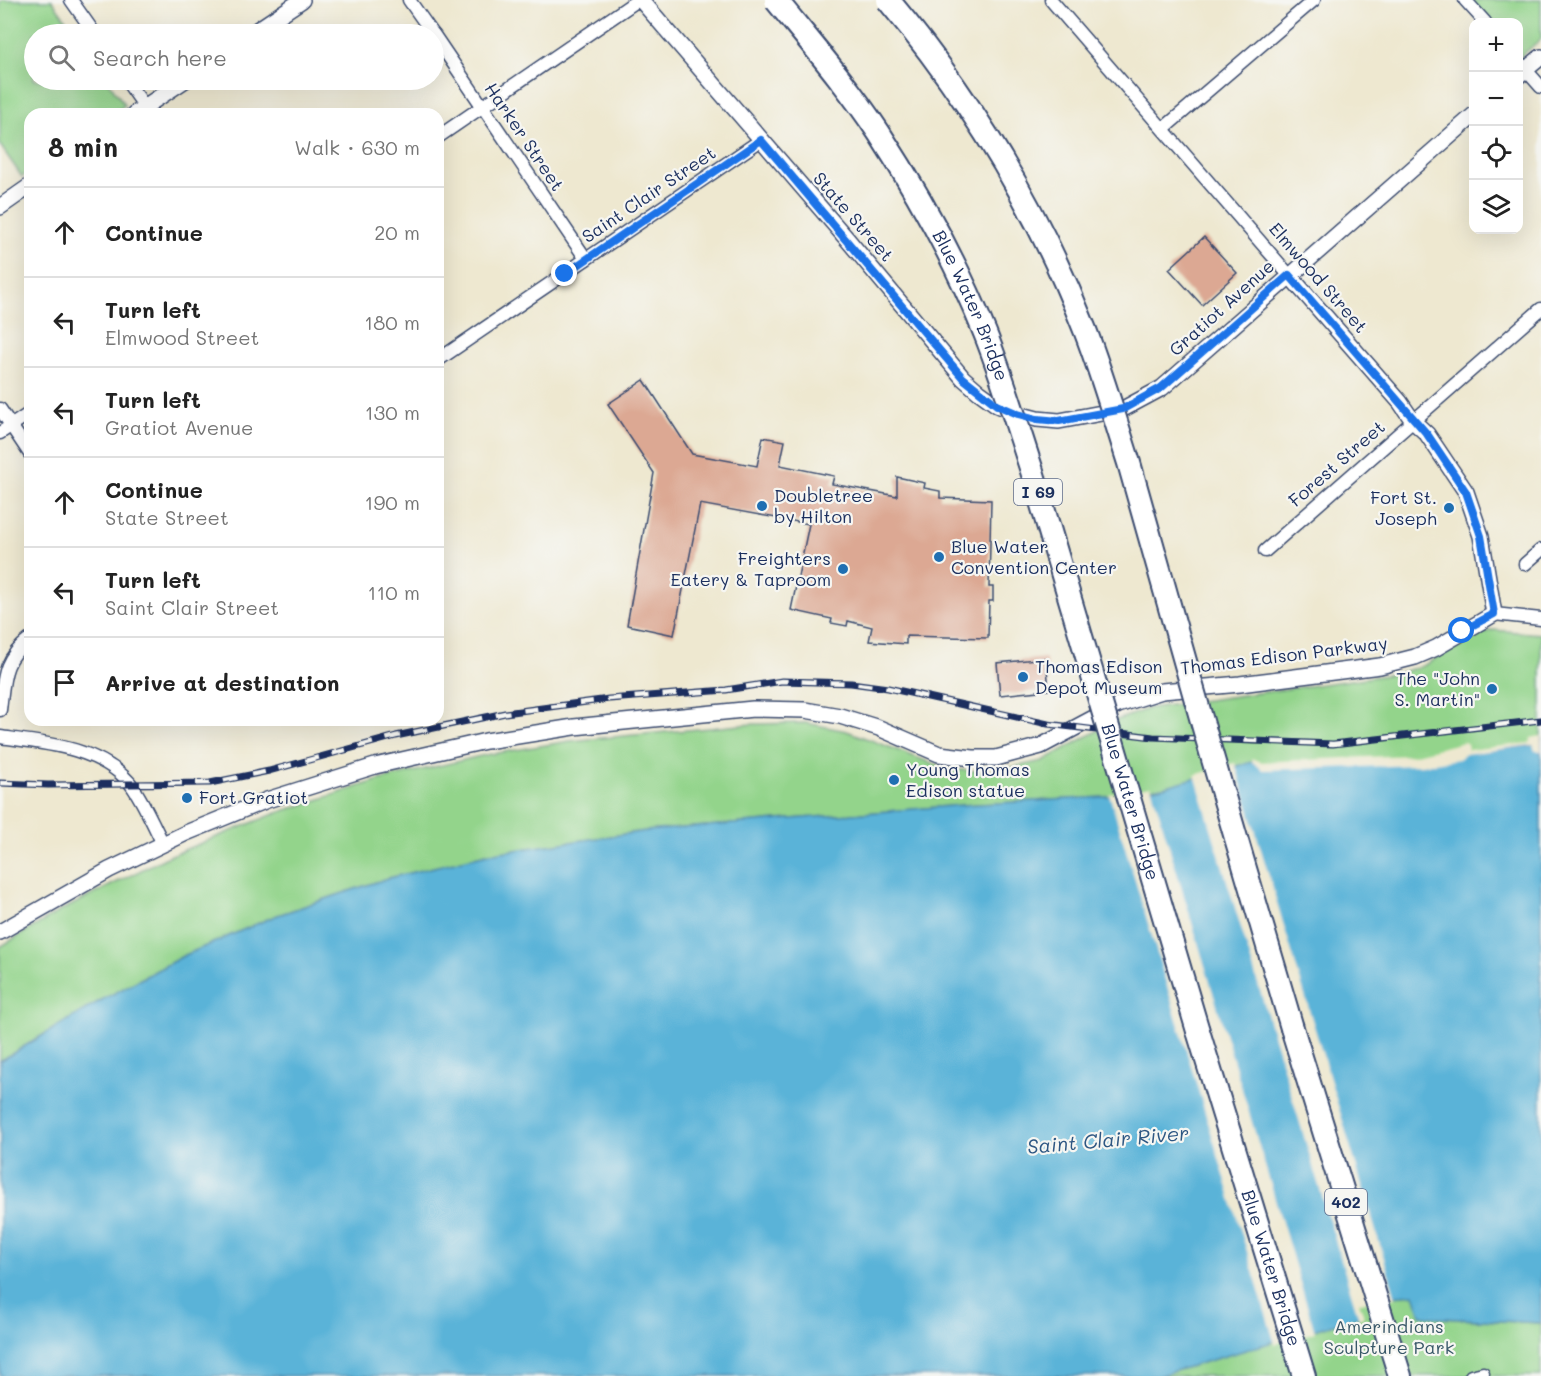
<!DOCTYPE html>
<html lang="en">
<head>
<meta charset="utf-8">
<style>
	body { margin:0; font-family:Mali,sans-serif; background:#f2f2f2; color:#222 }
	.controls { position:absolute; right:18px; top:18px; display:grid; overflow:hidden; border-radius:12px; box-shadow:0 6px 24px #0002 }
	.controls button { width:54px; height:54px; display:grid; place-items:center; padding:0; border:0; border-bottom:2px solid #e0e0e0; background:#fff; color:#222; font:30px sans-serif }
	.stop { position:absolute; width:18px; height:18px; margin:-14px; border:4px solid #1a73e8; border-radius:50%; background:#fff }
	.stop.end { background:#1a73e8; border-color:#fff; box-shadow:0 2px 6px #0008 }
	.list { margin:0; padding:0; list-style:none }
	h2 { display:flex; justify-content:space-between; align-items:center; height:78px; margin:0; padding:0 24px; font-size:26px }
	h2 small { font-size:20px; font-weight:400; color:#767676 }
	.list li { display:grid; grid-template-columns:39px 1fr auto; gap:18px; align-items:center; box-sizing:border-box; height:90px; padding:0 24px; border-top:2px solid #e0e0e0 }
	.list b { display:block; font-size:22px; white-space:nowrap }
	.list p { margin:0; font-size:20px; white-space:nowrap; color:#767676 }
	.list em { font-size:20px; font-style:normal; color:#767676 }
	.icon { flex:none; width:33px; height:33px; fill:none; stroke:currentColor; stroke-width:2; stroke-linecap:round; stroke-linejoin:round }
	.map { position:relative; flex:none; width:1541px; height:1376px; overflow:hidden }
	.search { position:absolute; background:#fff; box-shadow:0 6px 24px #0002; left:24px; top:24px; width:420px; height:66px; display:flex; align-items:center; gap:15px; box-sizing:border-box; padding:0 21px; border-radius:33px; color:#767676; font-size:22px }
	.panel { position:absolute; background:#fff; box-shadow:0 6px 24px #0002; left:24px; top:108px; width:420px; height:618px; border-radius:18px }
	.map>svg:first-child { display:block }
	.park { fill:#93d48b; stroke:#578274; stroke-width:1.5 }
	.water { fill:#5ab3d8; stroke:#3a719b; stroke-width:1.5 }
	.pier { fill:#eee8d0 }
	.building { fill:#dca893 }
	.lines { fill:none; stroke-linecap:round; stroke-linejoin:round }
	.minor-casing { stroke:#3b4b6f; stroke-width:15 }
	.tertiary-casing { stroke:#3b4b6f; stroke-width:18 }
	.motorway-casing { stroke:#3b4b6f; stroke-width:26 }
	.minor { stroke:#fff; stroke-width:12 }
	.tertiary { stroke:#fff; stroke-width:15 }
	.motorway { stroke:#fff; stroke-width:22 }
	.rail-casing { stroke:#1b2f5e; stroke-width:7 }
	.rail { stroke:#f6f6f2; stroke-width:4.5; stroke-dasharray:14; stroke-linecap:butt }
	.motorway-bridge-casing { stroke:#3b4b6f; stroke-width:26; stroke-linecap:butt }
	.motorway-bridge { stroke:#fff; stroke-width:22 }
	.route { stroke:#1a73e8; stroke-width:8 }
	.poi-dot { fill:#1f6fb2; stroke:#f6f6f2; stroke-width:2 }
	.labels { text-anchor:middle; stroke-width:4.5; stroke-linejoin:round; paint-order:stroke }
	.shield { fill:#f6f6f2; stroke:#5d6b8a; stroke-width:1.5 }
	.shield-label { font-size:16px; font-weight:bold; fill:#1b2f5e }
	.street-label { font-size:18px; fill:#1b2f5e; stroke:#f6f6f2 }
	.poi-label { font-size:18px; fill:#1b2f5e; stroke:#f6f6f2; text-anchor:start }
	.park-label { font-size:18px; fill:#395869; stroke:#f6f6f2 }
	.water-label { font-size:20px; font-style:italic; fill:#2e5783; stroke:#f6f6f2 }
</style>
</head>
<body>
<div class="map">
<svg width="1541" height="1376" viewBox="0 0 1541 1376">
	<rect width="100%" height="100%" fill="#f6f6f2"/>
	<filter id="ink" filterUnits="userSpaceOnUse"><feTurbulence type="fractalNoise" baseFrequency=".0167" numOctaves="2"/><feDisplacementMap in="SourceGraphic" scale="12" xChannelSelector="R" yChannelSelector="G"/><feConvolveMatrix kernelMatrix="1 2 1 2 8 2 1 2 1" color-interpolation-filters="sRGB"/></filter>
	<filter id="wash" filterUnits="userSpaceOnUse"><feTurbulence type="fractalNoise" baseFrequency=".008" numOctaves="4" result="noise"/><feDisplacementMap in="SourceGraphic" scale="24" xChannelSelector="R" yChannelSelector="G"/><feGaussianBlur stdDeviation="1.35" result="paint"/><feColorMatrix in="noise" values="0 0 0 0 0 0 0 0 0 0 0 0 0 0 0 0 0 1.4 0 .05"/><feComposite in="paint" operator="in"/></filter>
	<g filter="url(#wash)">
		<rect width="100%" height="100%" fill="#eee8d0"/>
		<g class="park">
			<polygon points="3,0 52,0 76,34 34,34 34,80 107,80 125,105 112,114 30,114 30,171 22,177 0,145 0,2"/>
			<polygon points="1468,0 1541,0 1541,39 1519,58 1518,22 1487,22"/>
			<polygon points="1493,630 1541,634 1541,739 1533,745 1163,787 1105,797 962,805 646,831 487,854 385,879 275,916 183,956 98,1002 0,1061 0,947 62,910 169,856 274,814 379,780 485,755 570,741 752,724 806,723 847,731 947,769 989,772 1043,761 1117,720 1150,708 1394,674 1423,666 1471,637"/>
			<polygon points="1414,1294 1439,1318 1541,1323 1541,1376 1158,1376 1284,1338 1355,1299"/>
		</g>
		<polygon class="water" points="1541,739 1541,1323 1439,1318 1421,1315 1414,1294 1355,1299 1361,1316 1158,1376 0,1376 0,1061 98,1002 183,956 275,916 385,879 487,854 646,831 962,805 1105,797 1163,787 1252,762 1261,765 1466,753 1533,745"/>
		<g class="pier">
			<polygon points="1541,736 1541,751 1535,751 1533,745 1466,754 1459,759 1422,765 1263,770 1252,762 1253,759 1262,762 1412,755 1464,742 1467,744 1468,750 1530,743 1531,738"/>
			<polygon points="1235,763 1396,1298 1359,1302 1364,1316 1359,1319 1195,775"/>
			<polygon points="1151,786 1315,1332 1275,1344 1109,794"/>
		</g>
		<g id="blocks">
			<g class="building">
				<polygon points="1204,237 1237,273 1202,305 1169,269"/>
				<polygon points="644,380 692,454 757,466 763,437 785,441 780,465 834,476 832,484 897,496 897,477 925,483 924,488 940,491 940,498 991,500 989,587 993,587 993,601 989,601 988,638 906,636 906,644 869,641 872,627 848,621 847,626 831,623 832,619 791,610 809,524 700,504 674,635 627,625 654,473 608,404"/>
				<polygon points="1046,658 1049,690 1000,695 997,663"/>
			</g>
		</g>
	</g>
	<g filter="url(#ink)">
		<use href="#blocks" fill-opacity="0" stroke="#3b4b6f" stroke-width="1.5"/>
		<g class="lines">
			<g class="minor-casing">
				<g id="minor">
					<polyline points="71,0 95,34"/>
					<polyline points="409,0 433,34"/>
					<polyline points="1051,0 1289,275"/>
					<polyline points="1465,0 1485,22"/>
					<polyline points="434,35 586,259"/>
					<polyline points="1518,61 1541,87"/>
					<polyline points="126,80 150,114"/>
					<polyline points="1163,129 1314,0"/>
					<polyline points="438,137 638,0"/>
					<polyline points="438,360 761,140"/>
					<polyline points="0,409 30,454"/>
					<polyline points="0,433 30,413"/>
					<polyline points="1265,551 1541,309"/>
					<polyline points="1525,564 1541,550"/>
					<polyline points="1494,614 1541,619"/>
					<path d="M0 710C4 679 2 660 30 639"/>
					<path d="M0 737C44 743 98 747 129 782 140 794 155 828 163 844"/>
					<polyline points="1471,1376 1483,1373"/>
				</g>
			</g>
			<g class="tertiary-casing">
				<g id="tertiary">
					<polyline points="641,0 847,239 963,378 979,392 997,405 1018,414 1037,419 1059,421 1123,409 1162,388 1474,115"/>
					<polyline points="251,34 302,0"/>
					<polyline points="1518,76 1541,57"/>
					<polyline points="134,114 185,80"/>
					<polyline points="0,207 30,186"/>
					<polyline points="0,932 109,870 186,833 267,800 375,766 486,741 574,727 753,709 805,710 840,716 879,728 939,754 973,758 996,758 1041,746 1118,705 1162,691 1240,684 1380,666 1415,657 1436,648 1494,614 1481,536 1466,492 1427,434 1413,421 1400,402 1289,275"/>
				</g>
			</g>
			<g class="motorway-casing">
				<g id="motorway">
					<polyline points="1292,1028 1400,1376"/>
					<path id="s1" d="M1198 1031 1304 1376"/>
				</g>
			</g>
			<use href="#minor" class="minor"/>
			<use href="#tertiary" class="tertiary"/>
			<use href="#motorway" class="motorway"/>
			<g class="rail-casing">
				<polyline id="rail" points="0,783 48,785 210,783 269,771 396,736 505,713 609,699 726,690 782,681 851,683 888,688 1048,724 1153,737 1333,744 1541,720"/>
			</g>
			<use href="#rail" class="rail"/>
			<g class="motorway-bridge-casing">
				<g id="motorway-bridge">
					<path id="s2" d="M776 0C811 43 848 86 879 133 920 196 957 264 985 333 1003 378 1017 425 1032 471L1198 1031"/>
					<path d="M888 0C971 99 1038 210 1085 330 1102 374 1115 419 1129 463 1150 535 1170 607 1190 679 1223 796 1258 912 1292 1028"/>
				</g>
			</g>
			<use href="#motorway-bridge" class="motorway-bridge"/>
		</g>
	</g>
	<g class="lines" filter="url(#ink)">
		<polyline class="route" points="565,274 761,140 963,378 997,405 1018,414 1037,419 1059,421 1123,409 1161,388 1289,275 1427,434 1466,492 1481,536 1494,614 1462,631"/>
	</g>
	<g class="poi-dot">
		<circle cx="762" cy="506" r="6"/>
		<circle cx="1449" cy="508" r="6"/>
		<circle cx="939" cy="557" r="6"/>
		<circle cx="843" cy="569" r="6"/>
		<circle cx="1023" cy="677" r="6"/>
		<circle cx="1492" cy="689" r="6"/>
		<circle cx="894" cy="780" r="6"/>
		<circle cx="187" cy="798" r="6"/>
	</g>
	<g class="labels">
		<g class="shield">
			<rect x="1014" y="479" width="48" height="26" rx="4.5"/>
			<rect x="1325" y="1189" width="42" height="26" rx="4.5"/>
		</g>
		<g class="shield-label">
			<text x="1038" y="498">I 69</text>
			<text x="1346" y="1208">402</text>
		</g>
		<g class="street-label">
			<text transform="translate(524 137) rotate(56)" y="6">Harker Street</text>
			<text transform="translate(649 195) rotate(-34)" y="6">Saint Clair Street</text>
			<text transform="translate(853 217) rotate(49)" y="6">State Street</text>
			<text transform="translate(1318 278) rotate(49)" y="6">Elmwood Street</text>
			<text dy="6" stroke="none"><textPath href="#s2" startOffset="364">Blue Water Bridge</textPath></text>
			<text transform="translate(1222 308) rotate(-42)" y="6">Gratiot Avenue</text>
			<text transform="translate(1337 464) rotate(-41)" y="6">Forest Street</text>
			<text transform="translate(1284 656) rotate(-7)" y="6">Thomas Edison Parkway</text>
			<text dy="6" stroke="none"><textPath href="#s2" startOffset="886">Blue Water Bridge</textPath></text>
			<text dy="6" stroke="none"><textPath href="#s1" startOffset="248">Blue Water Bridge</textPath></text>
		</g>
		<g class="poi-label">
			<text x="774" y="502">Doubletree<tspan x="774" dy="21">by Hilton</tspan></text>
			<text x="1437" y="504" text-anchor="end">Fort St.<tspan x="1437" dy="21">Joseph</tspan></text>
			<text x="951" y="553">Blue Water<tspan x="951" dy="21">Convention Center</tspan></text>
			<text x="831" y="565" text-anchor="end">Freighters<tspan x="831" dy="21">Eatery &amp; Taproom</tspan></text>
			<text x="1035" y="673">Thomas Edison<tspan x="1035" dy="21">Depot Museum</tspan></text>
			<text x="1480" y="685" text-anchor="end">The "John<tspan x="1480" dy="21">S. Martin"</tspan></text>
			<text x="906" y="776">Young Thomas<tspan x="906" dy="21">Edison statue</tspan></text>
			<text x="199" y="804">Fort Gratiot</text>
		</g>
		<g class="park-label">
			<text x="1389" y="1333">Amerindians<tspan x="1389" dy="21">Sculpture Park</tspan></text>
		</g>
		<g class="water-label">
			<text transform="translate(1108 1140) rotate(-5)" y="7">Saint Clair River</text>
		</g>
	</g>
</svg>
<div class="controls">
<button>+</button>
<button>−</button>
<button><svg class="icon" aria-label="locate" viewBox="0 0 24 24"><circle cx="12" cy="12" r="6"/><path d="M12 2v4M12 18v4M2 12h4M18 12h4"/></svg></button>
<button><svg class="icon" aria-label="layers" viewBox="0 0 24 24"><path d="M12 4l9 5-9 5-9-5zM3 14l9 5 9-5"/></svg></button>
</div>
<div class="stop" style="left:1462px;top:631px"></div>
<div class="stop end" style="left:565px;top:274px"></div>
<div class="search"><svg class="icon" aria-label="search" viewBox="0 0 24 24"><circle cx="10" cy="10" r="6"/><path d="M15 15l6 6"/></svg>Search here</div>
<section class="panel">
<h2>8 min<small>Walk · 630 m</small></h2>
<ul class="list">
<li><svg class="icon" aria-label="ahead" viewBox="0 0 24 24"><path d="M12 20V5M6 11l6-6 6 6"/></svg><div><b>Continue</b></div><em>20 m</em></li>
<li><svg class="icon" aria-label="left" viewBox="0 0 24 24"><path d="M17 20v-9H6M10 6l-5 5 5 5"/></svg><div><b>Turn left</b><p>Elmwood Street</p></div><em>180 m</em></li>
<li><svg class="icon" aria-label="left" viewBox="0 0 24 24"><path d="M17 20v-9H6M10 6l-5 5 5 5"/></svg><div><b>Turn left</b><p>Gratiot Avenue</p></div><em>130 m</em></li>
<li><svg class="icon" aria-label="ahead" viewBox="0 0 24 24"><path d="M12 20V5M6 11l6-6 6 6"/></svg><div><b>Continue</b><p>State Street</p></div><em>190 m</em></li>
<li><svg class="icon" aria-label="left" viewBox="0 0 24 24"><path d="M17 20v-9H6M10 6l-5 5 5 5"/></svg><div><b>Turn left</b><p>Saint Clair Street</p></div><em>110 m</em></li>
<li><svg class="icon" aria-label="arrive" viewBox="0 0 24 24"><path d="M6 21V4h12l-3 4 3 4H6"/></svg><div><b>Arrive at destination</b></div></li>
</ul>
</section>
</div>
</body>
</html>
